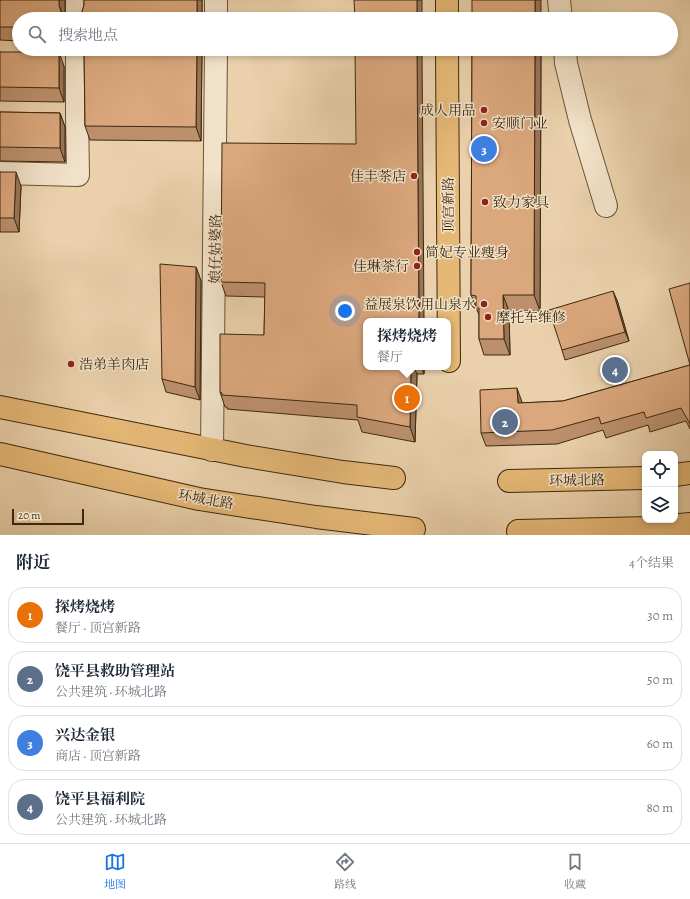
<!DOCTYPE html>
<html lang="zh">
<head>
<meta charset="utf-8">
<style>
	body { margin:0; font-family:Alegreya,"Noto Serif SC",serif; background:#f6f6f7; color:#1f2937 }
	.controls { position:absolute; right:12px; bottom:12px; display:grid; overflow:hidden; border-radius:8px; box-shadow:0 2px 6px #0003 }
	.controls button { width:36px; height:36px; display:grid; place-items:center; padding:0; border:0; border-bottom:1px solid #e0e1e3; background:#fff; color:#1f2937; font:20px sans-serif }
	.scale { position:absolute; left:12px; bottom:10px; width:72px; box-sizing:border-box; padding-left:4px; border:2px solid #3e290f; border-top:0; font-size:11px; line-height:14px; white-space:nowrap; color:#3e290f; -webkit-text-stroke:3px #f1e1c8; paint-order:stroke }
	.you { position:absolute; left:345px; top:311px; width:14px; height:14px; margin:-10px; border:3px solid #fff; border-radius:50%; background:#1a73e8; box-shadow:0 0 0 6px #1a73e833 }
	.badge { display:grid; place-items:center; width:26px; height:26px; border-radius:50%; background:#1a73e8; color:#fff; font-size:13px; font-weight:700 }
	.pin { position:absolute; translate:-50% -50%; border:2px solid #fff; box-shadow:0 1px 4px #0006 }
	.popup { position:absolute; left:363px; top:318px; width:88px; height:52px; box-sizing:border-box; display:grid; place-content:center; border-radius:8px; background:#fff; filter:drop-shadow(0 1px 3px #0005); font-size:13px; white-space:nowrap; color:#747a83 }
	.popup b { font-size:15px; color:#1f2937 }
	.popup::after { content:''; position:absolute; left:50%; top:100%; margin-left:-8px; border:8px solid transparent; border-top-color:#fff }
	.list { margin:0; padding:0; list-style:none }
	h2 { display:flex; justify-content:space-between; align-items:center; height:52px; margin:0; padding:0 16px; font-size:17px }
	h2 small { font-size:13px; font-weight:400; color:#747a83 }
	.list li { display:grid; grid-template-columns:26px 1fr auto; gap:12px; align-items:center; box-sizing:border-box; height:56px; margin:0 8px 8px; padding:0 8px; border:1px solid #e0e1e3; border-radius:16px }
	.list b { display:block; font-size:15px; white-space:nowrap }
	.list p { margin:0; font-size:13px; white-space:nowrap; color:#747a83 }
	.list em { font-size:13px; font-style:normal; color:#747a83 }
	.icon { flex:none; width:22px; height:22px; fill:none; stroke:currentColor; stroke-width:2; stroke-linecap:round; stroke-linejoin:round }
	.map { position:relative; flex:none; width:690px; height:535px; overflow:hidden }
	.search { position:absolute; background:#fff; box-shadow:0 2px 6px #0003; left:12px; right:12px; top:12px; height:44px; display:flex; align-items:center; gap:10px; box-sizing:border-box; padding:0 14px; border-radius:22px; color:#747a83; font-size:15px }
	.sheet { height:308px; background:#fff }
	nav { display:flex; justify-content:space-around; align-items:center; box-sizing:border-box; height:56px; border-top:1px solid #e0e1e3; background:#fff; font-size:11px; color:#747a83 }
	nav a { display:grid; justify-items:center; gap:2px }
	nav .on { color:#1a73e8 }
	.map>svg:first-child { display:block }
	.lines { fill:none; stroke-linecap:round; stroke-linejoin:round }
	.minor-casing { stroke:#695336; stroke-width:24 }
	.major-casing { stroke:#3e290f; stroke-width:24 }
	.minor { stroke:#f1e1c8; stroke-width:22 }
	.major { stroke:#e5b876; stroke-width:22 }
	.wall { fill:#bc906c; stroke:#3e290f }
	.shaded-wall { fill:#997558; stroke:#3e290f }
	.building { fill:#dba77d; stroke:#3e290f }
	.poi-dot { fill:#8f2418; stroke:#f1e1c8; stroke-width:1.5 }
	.labels { text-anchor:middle; stroke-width:3; stroke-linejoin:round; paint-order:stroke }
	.poi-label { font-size:14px; fill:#3e290f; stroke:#f1e1c8; text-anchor:start }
	.street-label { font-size:14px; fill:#3e290f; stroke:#f1e1c8 }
</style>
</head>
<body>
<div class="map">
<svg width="690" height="535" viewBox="0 0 690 535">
	<rect width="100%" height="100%" fill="#ead1ab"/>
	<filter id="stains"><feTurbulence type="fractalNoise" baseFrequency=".005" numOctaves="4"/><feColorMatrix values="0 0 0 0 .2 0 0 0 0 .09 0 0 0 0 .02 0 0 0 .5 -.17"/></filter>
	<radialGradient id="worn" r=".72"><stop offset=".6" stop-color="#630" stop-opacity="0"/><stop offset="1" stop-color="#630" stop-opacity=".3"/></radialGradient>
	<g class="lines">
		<g class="minor-casing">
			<g id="minor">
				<polyline points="77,0 77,19"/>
				<polyline points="559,0 561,19"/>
				<polyline points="216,19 216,0"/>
				<polyline points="565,49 566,63 580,120 606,206"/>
				<polyline points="0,173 78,175 77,115 77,49"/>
				<polyline points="212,450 216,49"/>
			</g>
		</g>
		<g class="major-casing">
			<g id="major">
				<polyline points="447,0 447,19"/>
				<polyline points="447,49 449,361"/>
				<polyline points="0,407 246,456 343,472 394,478"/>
				<polyline points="0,454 199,499 316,517 414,529"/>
				<polyline points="675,475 690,473"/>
				<polyline points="509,481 645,478"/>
				<polyline points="518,531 650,528 690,524"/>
			</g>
		</g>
		<use href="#minor" class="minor"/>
		<use href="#major" class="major"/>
	</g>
	<g class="wall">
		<polygon points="0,0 65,0 65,15 66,16 72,17 78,16 82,12 84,5 84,0 202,0 202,19 19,19 19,41 0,40"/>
		<polygon points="84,49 202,49 201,141 90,140 85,126"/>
		<polygon points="472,49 541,49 540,311 509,311 510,355 484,355 479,339 479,315 471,295"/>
		<polygon points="0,52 64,66 64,102 0,101"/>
		<polygon points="0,112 60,113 65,127 65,162 0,161"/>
		<polygon points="356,144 366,367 424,367 424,374 417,374 415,442 362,432 358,420 227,409 227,407 225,407 220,392 264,335 265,297 226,296 221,282"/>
		<polygon points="0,172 21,186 19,232 0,232"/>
		<polygon points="196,267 201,281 200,400 166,392 162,379"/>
		<polygon points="690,283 690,429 686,421 650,432 648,425 606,438 603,430 557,444 486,446 481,433 522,402 522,403 563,401 690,365"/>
		<polygon points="617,300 629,341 565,360 562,350"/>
	</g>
	<g class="shaded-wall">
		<polygon points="59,0 65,0 65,19 59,5"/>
		<rect x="197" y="0" width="5" height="19"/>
		<rect x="417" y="0" width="5" height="19"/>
		<rect x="535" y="0" width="6" height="19"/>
		<polygon points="197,49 202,49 201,141 196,127"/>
		<polygon points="417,49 422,49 424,321 419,321"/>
		<polygon points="535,49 541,49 540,311 534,295"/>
		<polygon points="59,52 64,66 64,102 59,88"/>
		<polygon points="60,113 65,127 65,162 60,148"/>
		<polygon points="16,172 21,186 19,232 14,218"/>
		<polygon points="196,267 201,281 200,400 195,387"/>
		<polygon points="613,291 617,300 629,341 625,332"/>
		<polygon points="503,295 509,311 510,355 504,339"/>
		<polygon points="411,367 414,367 417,374 415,442 410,427"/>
		<polygon points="421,367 424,367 424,374"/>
		<polygon points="517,388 522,402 522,416 518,403"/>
	</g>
	<g class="building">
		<polygon points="0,0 59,0 59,5 61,12 66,16 72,17 78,16 82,12 84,5 84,0 197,0 197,19 19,19 19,27 0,27"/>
		<polygon points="354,0 417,0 417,19 355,19"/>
		<rect x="472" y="0" width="63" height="19"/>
		<polygon points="84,49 197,49 196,127 85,126"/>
		<polygon points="355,49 417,49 419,321 366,321 366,367 411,367 410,427 357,417 357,405 222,395 222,393 220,392 220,334 264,335 265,283 221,282 222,143 356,144"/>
		<polygon points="472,49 535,49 534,295 503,295 504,339 479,339 479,308 476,308 476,296 471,295"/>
		<polygon points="0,52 59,52 59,88 0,87"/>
		<polygon points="0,112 60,113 60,148 0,147"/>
		<polygon points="0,172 16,172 14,218 0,218"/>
		<polygon points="160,264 196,267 195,387 162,379"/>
		<polygon points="690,283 690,424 681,408 646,418 644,412 601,424 599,417 552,430 481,433 480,390 517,388 518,403 563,401 690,365 669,289"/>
		<polygon points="613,291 625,332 562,350 549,310"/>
	</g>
	<g class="poi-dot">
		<circle cx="484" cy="110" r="4"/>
		<circle cx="484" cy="123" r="4"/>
		<circle cx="414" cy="176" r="4"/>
		<circle cx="485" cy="202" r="4"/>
		<circle cx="417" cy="252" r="4"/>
		<circle cx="417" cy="266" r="4"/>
		<circle cx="484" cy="304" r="4"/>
		<circle cx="488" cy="317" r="4"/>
		<circle cx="71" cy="364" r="4"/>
	</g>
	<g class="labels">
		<g class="poi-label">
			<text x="476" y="115" text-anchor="end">成人用品</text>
			<text x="492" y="128">安顺门业</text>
			<text x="406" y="181" text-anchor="end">佳丰茶店</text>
			<text x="493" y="207">致力家具</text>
			<text x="425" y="257">简妃专业瘦身</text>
			<text x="409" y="271" text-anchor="end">佳琳茶行</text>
			<text x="476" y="309" text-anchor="end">益展泉饮用山泉水</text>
			<text x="496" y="322">摩托车维修</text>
			<text x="79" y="369">浩弟羊肉店</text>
		</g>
		<g class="street-label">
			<text transform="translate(448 205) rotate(-90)" y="5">顶宫新路</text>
			<text transform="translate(215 249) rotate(-89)" y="5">娘仔姑婆路</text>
			<text transform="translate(577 480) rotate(-1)" y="5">环城北路</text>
			<text transform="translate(206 499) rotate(10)" y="5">环城北路</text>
		</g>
	</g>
	<rect width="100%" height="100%" filter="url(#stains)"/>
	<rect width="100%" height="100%" fill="url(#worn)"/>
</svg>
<div class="controls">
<button><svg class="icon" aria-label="locate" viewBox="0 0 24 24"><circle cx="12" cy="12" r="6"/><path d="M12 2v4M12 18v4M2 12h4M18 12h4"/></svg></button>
<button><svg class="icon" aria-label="layers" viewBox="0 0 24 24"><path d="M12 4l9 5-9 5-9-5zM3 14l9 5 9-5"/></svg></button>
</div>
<div class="scale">20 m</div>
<div class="you"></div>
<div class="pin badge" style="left:407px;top:398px;background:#e8710a">1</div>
<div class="popup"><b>探烤烧烤</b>餐厅</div>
<div class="pin badge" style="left:505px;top:422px;background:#5c6f8a">2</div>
<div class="pin badge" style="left:484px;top:149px;background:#3f7fe0">3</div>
<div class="pin badge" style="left:615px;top:370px;background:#5c6f8a">4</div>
<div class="search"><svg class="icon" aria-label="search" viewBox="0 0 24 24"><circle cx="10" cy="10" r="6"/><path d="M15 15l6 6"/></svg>搜索地点</div>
</div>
<section class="sheet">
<h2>附近<small>4个结果</small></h2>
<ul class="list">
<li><span class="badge" style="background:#e8710a">1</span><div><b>探烤烧烤</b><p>餐厅 · 顶宫新路</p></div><em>30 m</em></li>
<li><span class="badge" style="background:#5c6f8a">2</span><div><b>饶平县救助管理站</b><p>公共建筑 · 环城北路</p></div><em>50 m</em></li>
<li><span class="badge" style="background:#3f7fe0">3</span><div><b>兴达金银</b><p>商店 · 顶宫新路</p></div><em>60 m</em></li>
<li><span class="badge" style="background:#5c6f8a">4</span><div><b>饶平县福利院</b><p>公共建筑 · 环城北路</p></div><em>80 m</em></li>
</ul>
</section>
<nav>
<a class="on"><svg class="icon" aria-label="map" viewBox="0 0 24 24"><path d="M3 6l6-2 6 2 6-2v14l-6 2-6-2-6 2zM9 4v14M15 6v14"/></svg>地图</a>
<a><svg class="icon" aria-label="directions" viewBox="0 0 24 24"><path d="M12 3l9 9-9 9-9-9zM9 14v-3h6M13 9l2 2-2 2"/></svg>路线</a>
<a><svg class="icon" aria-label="saved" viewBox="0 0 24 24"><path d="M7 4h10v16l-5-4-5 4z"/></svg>收藏</a>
</nav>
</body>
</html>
